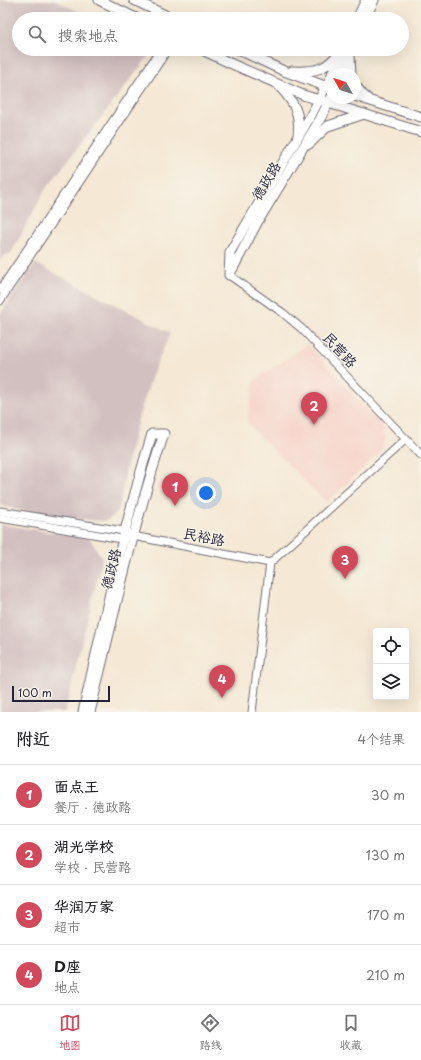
<!DOCTYPE html>
<html lang="zh">
<head>
<meta charset="utf-8">
<style>
	body { margin:0; font-family:"Playpen Sans","LXGW WenKai TC",sans-serif; background:#f6f6f6; color:#202124 }
	.controls { position:absolute; right:12px; bottom:12px; display:grid; overflow:hidden; border-radius:4px; box-shadow:0 4px 16px #0002 }
	.controls button { width:36px; height:36px; display:grid; place-items:center; padding:0; border:0; border-bottom:1px solid #e0e0e0; background:#fff; color:#202124; font:20px sans-serif }
	.compass { position:absolute; left:325px; top:68px; width:36px; height:36px; border-radius:50%; background:#fff; box-shadow:0 4px 16px #0002; rotate:309deg }
	.scale { position:absolute; left:12px; bottom:10px; width:98px; box-sizing:border-box; padding-left:4px; border:2px solid #22223b; border-top:0; font-size:11px; line-height:14px; white-space:nowrap; color:#22223b; -webkit-text-stroke:3px #f7f3e8; paint-order:stroke }
	.you { position:absolute; left:206px; top:493px; width:14px; height:14px; margin:-10px; border:3px solid #fff; border-radius:50%; background:#1a73e8; box-shadow:0 0 0 6px #1a73e833 }
	.badge { display:grid; place-items:center; width:26px; height:26px; border-radius:50%; background:#d1495b; color:#fff; font-size:13px; font-weight:700 }
	.pin { position:absolute; translate:-50% -33px; filter:drop-shadow(0 1px 2px #0008) }
	.pin::after { content:''; position:absolute; top:21px; width:14px; height:12px; background:inherit; clip-path:polygon(0 0,100% 0,50% 100%) }
	.list { margin:0; padding:0; list-style:none }
	h2 { display:flex; justify-content:space-between; align-items:center; height:52px; margin:0; padding:0 16px; font-size:17px }
	h2 small { font-size:13px; font-weight:400; color:#757577 }
	.list li { display:grid; grid-template-columns:26px 1fr auto; gap:12px; align-items:center; box-sizing:border-box; height:60px; padding:0 16px; border-top:1px solid #e0e0e0 }
	.list b { display:block; font-size:15px; white-space:nowrap }
	.list p { margin:0; font-size:13px; white-space:nowrap; color:#757577 }
	.list em { font-size:13px; font-style:normal; color:#757577 }
	.icon { flex:none; width:22px; height:22px; fill:none; stroke:currentColor; stroke-width:2; stroke-linecap:round; stroke-linejoin:round }
	.map { position:relative; flex:none; width:421px; height:712px; overflow:hidden }
	.search { position:absolute; background:#fff; box-shadow:0 4px 16px #0002; left:12px; right:12px; top:12px; height:44px; display:flex; align-items:center; gap:10px; box-sizing:border-box; padding:0 14px; border-radius:22px; color:#757577; font-size:15px }
	.sheet { height:292px; background:#fff }
	nav { display:flex; justify-content:space-around; align-items:center; box-sizing:border-box; height:56px; border-top:1px solid #e0e0e0; background:#fff; font-size:11px; color:#757577 }
	nav a { display:grid; justify-items:center; gap:2px }
	nav .on { color:#d1495b }
	.map>svg:first-child { display:block }
	.built { fill:#f7d1c7 }
	.industrial { fill:#d2bfc0 }
	.lines { fill:none; stroke-linecap:round; stroke-linejoin:round }
	.minor-casing { stroke:#6c6771; stroke-width:9 }
	.major-casing { stroke:#6c6771; stroke-width:11 }
	.minor { stroke:#fff; stroke-width:7 }
	.major { stroke:#fff; stroke-width:9 }
	.labels { text-anchor:middle; stroke-width:3; stroke-linejoin:round; paint-order:stroke }
	.street-label { font-size:14px; fill:#22223b; stroke:#f7f3e8 }
</style>
</head>
<body>
<div class="map">
<svg width="421" height="712" viewBox="0 0 421 712">
	<rect width="100%" height="100%" fill="#f7f3e8"/>
	<filter id="ink" filterUnits="userSpaceOnUse"><feTurbulence type="fractalNoise" baseFrequency=".025" numOctaves="2"/><feDisplacementMap in="SourceGraphic" scale="8" xChannelSelector="R" yChannelSelector="G"/><feConvolveMatrix kernelMatrix="1 2 1 2 8 2 1 2 1" color-interpolation-filters="sRGB"/></filter>
	<filter id="wash" filterUnits="userSpaceOnUse"><feTurbulence type="fractalNoise" baseFrequency=".012" numOctaves="4" result="noise"/><feDisplacementMap in="SourceGraphic" scale="16" xChannelSelector="R" yChannelSelector="G"/><feGaussianBlur stdDeviation="0.9" result="paint"/><feColorMatrix in="noise" values="0 0 0 0 0 0 0 0 0 0 0 0 0 0 0 0 0 1.4 0 .05"/><feComposite in="paint" operator="in"/></filter>
	<g filter="url(#wash)">
		<rect width="100%" height="100%" fill="#f5e8d4"/>
		<polygon class="built" points="308,344 382,426 385,435 385,441 380,452 326,502 247,423 254,381"/>
		<g class="industrial">
			<polygon points="0,0 55,0 94,19 19,19 19,49 154,49 45,190 11,253 3,256 0,261"/>
			<polygon points="35,263 170,333 152,375 138,419 127,463 119,508 114,516 105,521 59,517 18,510 0,505 0,314"/>
			<polygon points="0,524 90,539 102,558 65,712 0,712"/>
		</g>
	</g>
	<g filter="url(#ink)">
		<g class="lines">
			<g class="minor-casing">
				<g id="minor">
					<polyline points="229,275 283,313 302,329 421,455"/>
					<polyline points="0,290 161,49"/>
					<polyline points="0,301 168,49"/>
					<polyline points="0,511 124,531 133,536 270,563"/>
					<polyline points="0,518 122,539 127,537"/>
					<polyline points="252,712 270,563 406,439"/>
				</g>
			</g>
			<g class="major-casing">
				<g id="major">
					<polyline points="99,0 138,19"/>
					<polyline points="134,0 173,19"/>
					<polyline points="357,19 366,0"/>
					<polyline points="365,19 374,0"/>
					<polyline points="200,49 232,64 303,95 421,132"/>
					<polyline points="237,49 284,71 330,88"/>
					<polyline points="350,56 351,74"/>
					<path d="M292 71C316 72 327 70 342 49"/>
					<polyline points="332,74 342,54"/>
					<polyline points="340,74 351,49"/>
					<polyline points="355,85 363,95 367,98"/>
					<path d="M279 86C294 102 301 114 298 136"/>
					<polyline points="355,96 421,117"/>
					<polyline points="309,144 328,126 364,114"/>
					<polyline points="231,272 257,223 319,121 331,98"/>
					<polyline points="229,275 230,252 310,117 331,77"/>
					<path d="M83 712C104 619 124 525 152 434H164C133 525 113 619 90 712"/>
				</g>
			</g>
			<use href="#minor" class="minor"/>
			<use href="#major" class="major"/>
		</g>
	</g>
	<g class="labels">
		<g class="street-label">
			<text transform="translate(266 181) rotate(-59)" y="5">德政路</text>
			<text transform="translate(340 350) rotate(47)" y="5">民营路</text>
			<text transform="translate(204 537) rotate(11)" y="5">民裕路</text>
			<text transform="translate(111 569) rotate(-76)" y="5">德政路</text>
		</g>
	</g>
</svg>
<div class="controls">
<button><svg class="icon" aria-label="locate" viewBox="0 0 24 24"><circle cx="12" cy="12" r="6"/><path d="M12 2v4M12 18v4M2 12h4M18 12h4"/></svg></button>
<button><svg class="icon" aria-label="layers" viewBox="0 0 24 24"><path d="M12 4l9 5-9 5-9-5zM3 14l9 5 9-5"/></svg></button>
</div>
<svg class="compass" viewBox="-18 -18 36 36"><path d="M0-13l5 13h-10z" fill="#e53935"/><path d="M0 13l5-13h-10z" fill="#757577"/></svg>
<div class="scale">100 m</div>
<div class="you"></div>
<div class="pin badge" style="left:175px;top:506px">1</div>
<div class="pin badge" style="left:314px;top:425px">2</div>
<div class="pin badge" style="left:345px;top:579px">3</div>
<div class="pin badge" style="left:222px;top:698px">4</div>
<div class="search"><svg class="icon" aria-label="search" viewBox="0 0 24 24"><circle cx="10" cy="10" r="6"/><path d="M15 15l6 6"/></svg>搜索地点</div>
</div>
<section class="sheet">
<h2>附近<small>4个结果</small></h2>
<ul class="list">
<li><span class="badge">1</span><div><b>面点王</b><p>餐厅 · 德政路</p></div><em>30 m</em></li>
<li><span class="badge">2</span><div><b>湖光学校</b><p>学校 · 民营路</p></div><em>130 m</em></li>
<li><span class="badge">3</span><div><b>华润万家</b><p>超市</p></div><em>170 m</em></li>
<li><span class="badge">4</span><div><b>D座</b><p>地点</p></div><em>210 m</em></li>
</ul>
</section>
<nav>
<a class="on"><svg class="icon" aria-label="map" viewBox="0 0 24 24"><path d="M3 6l6-2 6 2 6-2v14l-6 2-6-2-6 2zM9 4v14M15 6v14"/></svg>地图</a>
<a><svg class="icon" aria-label="directions" viewBox="0 0 24 24"><path d="M12 3l9 9-9 9-9-9zM9 14v-3h6M13 9l2 2-2 2"/></svg>路线</a>
<a><svg class="icon" aria-label="saved" viewBox="0 0 24 24"><path d="M7 4h10v16l-5-4-5 4z"/></svg>收藏</a>
</nav>
</body>
</html>
